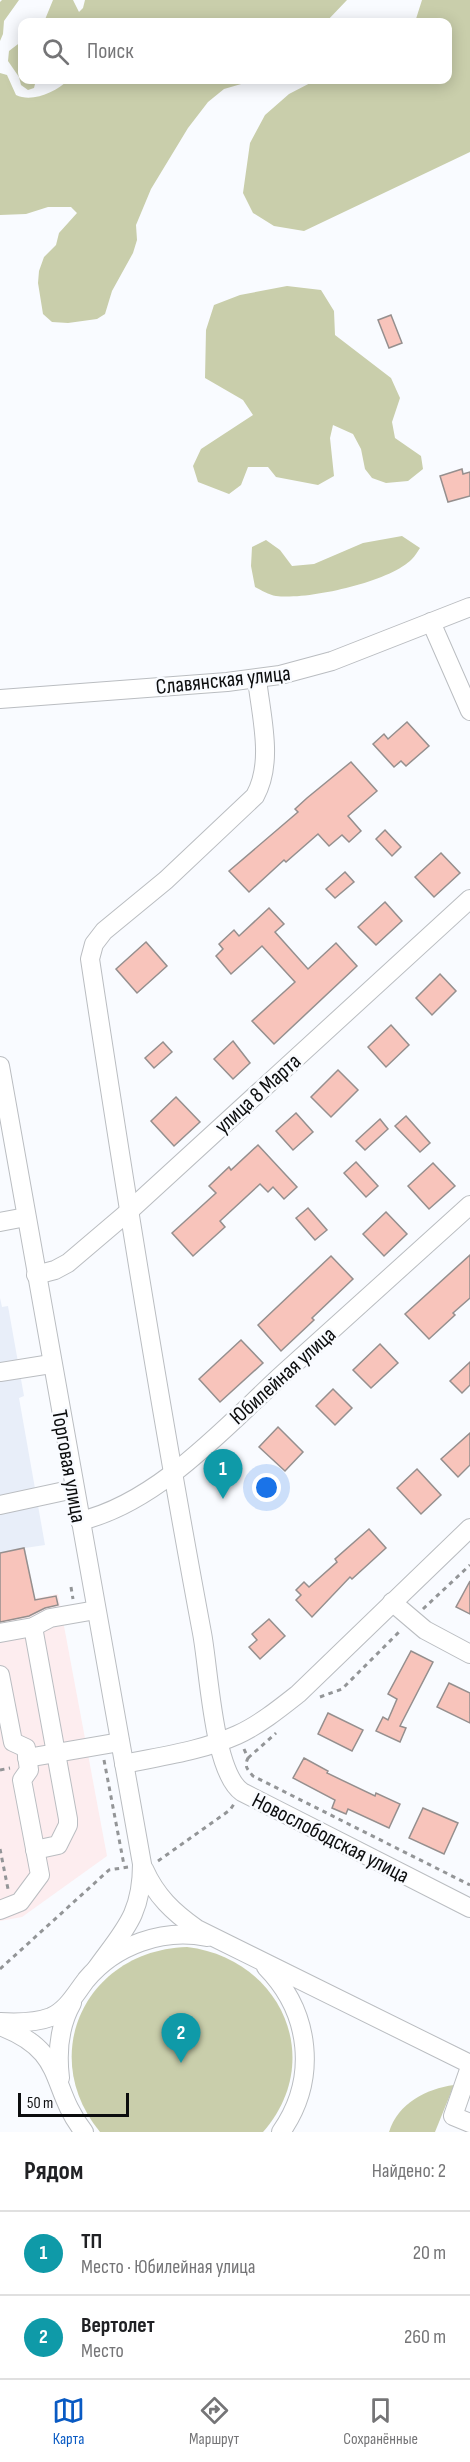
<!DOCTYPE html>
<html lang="ru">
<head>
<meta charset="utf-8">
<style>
	body { margin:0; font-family:"Sofia Sans Condensed",sans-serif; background:#f2f2f2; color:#202124 }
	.scale { position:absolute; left:18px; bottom:15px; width:111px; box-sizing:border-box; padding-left:6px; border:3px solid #0c0d0e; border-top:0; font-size:16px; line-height:21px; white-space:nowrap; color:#0c0d0e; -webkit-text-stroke:4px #f9fbff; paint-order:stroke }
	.you { position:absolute; left:267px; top:1488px; width:21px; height:21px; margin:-15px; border:4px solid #fff; border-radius:50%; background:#1a73e8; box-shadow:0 0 0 9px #1a73e833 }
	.badge { display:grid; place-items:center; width:39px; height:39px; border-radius:50%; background:#095ac3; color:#fff; font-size:20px; font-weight:700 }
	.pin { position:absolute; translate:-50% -50px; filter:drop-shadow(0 2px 3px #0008) }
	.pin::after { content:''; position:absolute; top:32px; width:21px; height:18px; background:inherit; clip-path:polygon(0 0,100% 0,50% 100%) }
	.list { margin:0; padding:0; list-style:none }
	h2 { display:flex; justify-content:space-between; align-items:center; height:78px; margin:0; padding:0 24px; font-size:26px }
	h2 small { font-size:20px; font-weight:400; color:#757577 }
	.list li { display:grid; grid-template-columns:39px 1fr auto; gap:18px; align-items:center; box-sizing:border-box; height:84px; padding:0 24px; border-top:2px solid #e0e0e0 }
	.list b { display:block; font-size:22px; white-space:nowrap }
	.list p { margin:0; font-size:20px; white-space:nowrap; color:#757577 }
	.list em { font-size:20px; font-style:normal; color:#757577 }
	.icon { flex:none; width:33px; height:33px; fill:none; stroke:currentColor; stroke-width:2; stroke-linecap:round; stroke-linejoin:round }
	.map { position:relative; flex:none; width:470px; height:2132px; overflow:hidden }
	.search { position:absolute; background:#fff; box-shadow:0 3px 15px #0003; left:18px; right:18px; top:18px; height:66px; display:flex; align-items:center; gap:15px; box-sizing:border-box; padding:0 21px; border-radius:12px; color:#757577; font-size:22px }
	.sheet { height:246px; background:#fff }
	nav { display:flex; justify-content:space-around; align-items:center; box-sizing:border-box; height:84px; border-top:2px solid #e0e0e0; background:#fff; font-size:16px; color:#757577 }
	nav a { display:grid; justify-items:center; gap:3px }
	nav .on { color:#095ac3 }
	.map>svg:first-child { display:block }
	.commercial { fill:#fdedef }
	.built { fill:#e8eef9 }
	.green { fill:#c9ceab }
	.building { fill:#f8c4bb; stroke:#958f8e; stroke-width:1.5 }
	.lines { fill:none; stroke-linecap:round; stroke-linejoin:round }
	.minor-casing { stroke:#babdc1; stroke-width:20 }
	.path { stroke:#939597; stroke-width:3; stroke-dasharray:4.5 4.5; stroke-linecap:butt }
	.minor { stroke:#fff; stroke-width:18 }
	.labels { text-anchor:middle; stroke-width:5; stroke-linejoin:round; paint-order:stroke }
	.street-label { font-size:22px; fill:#0c0d0e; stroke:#f9fbff }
</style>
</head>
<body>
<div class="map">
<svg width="470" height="2132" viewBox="0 0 470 2132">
	<rect width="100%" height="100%" fill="#f9fbff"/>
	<polygon class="commercial" points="58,1594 107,1856 22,1917 0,1921 0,1605"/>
	<polygon class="built" points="0,1298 2,1307 8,1306 24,1396 19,1398 45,1545 25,1548 34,1598 0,1605"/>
	<g class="green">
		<polygon points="2,0 19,0 4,21 3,34 0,41 0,2"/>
		<polygon points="53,0 73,0 79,12 83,8 85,0 347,0 326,22 44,22"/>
		<polygon points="422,0 470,0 470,152 304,231 274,226 253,213 243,193 250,143 265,115 289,94 316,80 448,80 448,22 415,22"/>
		<polygon points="22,41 22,80 36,80 34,88 28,90 21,85 19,77 8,61 9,51"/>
		<path d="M0 73 7 75 16 95C32 103 56 92 68 80H255L224 89 208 102 188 128 151 189 136 225 137 240 133 253 112 291 105 314 97 319 68 323 52 322 43 314 38 283 39 271 44 257 56 245 59 233 77 213 71 207H48L26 214 0 215Z"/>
		<polygon points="287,286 321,290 334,311 335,335 391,378 400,398 392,422 395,438 421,456 423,469 408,481 386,483 372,478 365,469 361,449 353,434 333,425 330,438 334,476 318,485 276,477 268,467 248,467 241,485 229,494 198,482 193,466 201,449 253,415 243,400 205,378 206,330 214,305 240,295"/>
		<path d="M402 536 420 548C418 551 415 556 412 559 390 582 308 600 276 596 269 595 261 590 255 587L251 566 252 547 266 540 280 550 292 566 314 564 363 543Z"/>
		<path d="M187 1947C280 1958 327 2059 263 2132H100C36 2054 87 1950 187 1947Z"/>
		<path d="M454 2085 435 2132H389C398 2103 426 2089 454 2085Z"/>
	</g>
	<g class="building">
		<polygon points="391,315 402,343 389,348 378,320"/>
		<polygon points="462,469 463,474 470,472 470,496 448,502 440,476"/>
		<polygon points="407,722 429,746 406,766 401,761 394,767 373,744 384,734 388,739"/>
		<polygon points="351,762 377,791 348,816 361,831 349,842 342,835 329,846 318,834 286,862 284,860 249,892 229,871 298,812 295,809 307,798"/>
		<polygon points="385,830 401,847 392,856 376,839"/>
		<polygon points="441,853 460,873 434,897 415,877"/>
		<polygon points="345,872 354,882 335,898 326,889"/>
		<polygon points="385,902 402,921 376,945 358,927"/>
		<polygon points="269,908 284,924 275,932 308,969 336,943 357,966 274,1044 252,1021 295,982 262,946 231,974 216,956 223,949 219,944 234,930 239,936"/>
		<polygon points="146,942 167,966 137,993 116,969"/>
		<polygon points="440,974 456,991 432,1015 416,998"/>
		<polygon points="391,1025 409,1045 386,1067 368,1047"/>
		<polygon points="233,1041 250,1063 233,1079 214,1059"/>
		<polygon points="163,1042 172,1052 154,1068 145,1058"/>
		<polygon points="338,1070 358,1090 331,1117 311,1097"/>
		<polygon points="176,1097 200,1122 174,1146 151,1121"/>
		<polygon points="296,1113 313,1132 293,1150 276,1131"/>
		<polygon points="406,1116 430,1143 420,1152 395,1126"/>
		<polygon points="380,1119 388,1129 365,1150 356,1141"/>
		<polygon points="258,1145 297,1187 284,1199 273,1187 268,1192 260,1184 220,1221 225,1227 193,1256 172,1233 216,1193 209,1186 229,1167 231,1170"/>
		<polygon points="356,1162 378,1186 366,1197 344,1173"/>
		<polygon points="433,1163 455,1186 429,1209 408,1186"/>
		<polygon points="308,1208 327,1230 315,1240 296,1218"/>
		<polygon points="386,1212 407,1234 384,1256 363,1234"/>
		<polygon points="470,1255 470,1298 453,1313 455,1315 429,1339 405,1314"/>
		<polygon points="331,1256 353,1279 312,1318 314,1320 281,1351 258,1325"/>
		<polygon points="241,1340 263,1363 220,1402 199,1379"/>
		<polygon points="380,1344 398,1363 371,1388 353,1370"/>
		<polygon points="470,1362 470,1385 462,1393 450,1381"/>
		<polygon points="333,1389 352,1408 335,1425 316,1406"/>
		<polygon points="278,1427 303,1452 285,1471 259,1447"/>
		<polygon points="470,1433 470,1465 458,1477 441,1459"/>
		<polygon points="417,1469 441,1495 421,1514 397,1488"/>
		<polygon points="369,1529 386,1548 352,1579 350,1577 312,1617 296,1600 301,1595 296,1590 304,1582 309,1587 337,1562 335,1559"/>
		<polygon points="24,1548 35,1600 56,1596 58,1605 45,1608 29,1616 0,1622 0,1553"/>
		<polygon points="470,1581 470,1614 456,1607"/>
		<polygon points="269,1619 285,1636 260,1659 249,1647 257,1640 252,1634"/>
		<polygon points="411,1651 433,1662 400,1726 406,1728 400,1742 376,1731 383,1717 388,1720 397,1699 388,1694"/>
		<polygon points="449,1683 470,1693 470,1723 437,1707"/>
		<polygon points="328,1713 363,1730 352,1751 318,1734"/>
		<polygon points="304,1758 328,1771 327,1773 375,1796 376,1793 400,1804 389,1828 348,1809 346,1814 332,1808 335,1800 293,1778"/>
		<polygon points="423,1808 458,1823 444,1854 409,1838"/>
	</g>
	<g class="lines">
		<g class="minor-casing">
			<g id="minor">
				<polyline points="431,622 470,711"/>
				<path d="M257 679C261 716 274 762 255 796L166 880 104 931 94 944 90 959C124 1184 160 1409 202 1633 209 1669 213 1772 242 1792L470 1908"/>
				<polyline points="0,699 227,682 280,675 332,661 470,607"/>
				<path d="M0 1066 142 1864C142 1915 124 1930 96 1969"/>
				<polyline points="0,1222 26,1217"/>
				<polyline points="36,1275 55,1270 68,1263 128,1212 470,899"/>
				<polyline points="0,1372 51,1364"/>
				<polyline points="0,1505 74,1489"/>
				<path d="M80 1521C158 1503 226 1426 284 1373 346 1317 408 1261 470 1205"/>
				<polyline points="392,1602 425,1630 470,1654"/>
				<polyline points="33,1627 68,1819 68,1825 58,1845 35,1850"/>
				<polyline points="0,1633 33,1627 50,1618 96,1610"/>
				<polyline points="0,1675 13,1742 26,1748 29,1770 22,1780 40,1875 20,1902 0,1910"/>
				<polyline points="27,1758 120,1742"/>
				<path d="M124 1764C162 1756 201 1751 237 1735 259 1725 279 1709 298 1694L470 1528"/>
				<path d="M144 1869C156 1896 173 1912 197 1929L470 2064"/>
				<path d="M266 1967C311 2013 318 2079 281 2132"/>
				<path d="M0 2022C16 2023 35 2023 51 2017 67 2010 76 1993 86 1980 115 1945 163 1928 207 1937"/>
				<path d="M0 2026C68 2052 48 2086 84 2132"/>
				<polyline points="470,2067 453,2116 470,2123"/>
				<path d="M60 2078C57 2053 59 2026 72 2003"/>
			</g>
		</g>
		<g class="path">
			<polyline points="71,1587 73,1599"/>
			<polyline points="423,1609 470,1565"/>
			<polyline points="320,1697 342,1689 401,1630"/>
			<path d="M244 1749 248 1758C244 1766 247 1769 253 1776L470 1885"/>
			<polyline points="248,1758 276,1733"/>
			<polyline points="104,1760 124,1865"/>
			<polyline points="0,1770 10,1768"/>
			<polyline points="0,1849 8,1889"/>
			<polyline points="158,1861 230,1810 234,1804"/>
			<polyline points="0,1969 109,1870 128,1867"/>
		</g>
		<use href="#minor" class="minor"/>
	</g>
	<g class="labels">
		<g class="street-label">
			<text transform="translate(223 679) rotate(-6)" y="8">Славянская улица</text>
			<text transform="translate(257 1093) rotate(-42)" y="8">улица 8 Марта</text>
			<text transform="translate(282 1375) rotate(-42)" y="8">Юбилейная улица</text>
			<text transform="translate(70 1466) rotate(80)" y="8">Торговая улица</text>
			<text transform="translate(331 1837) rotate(27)" y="8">Новослободская улица</text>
		</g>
	</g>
</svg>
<div class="scale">50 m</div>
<div class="you"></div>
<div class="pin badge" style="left:223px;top:1499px;background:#0f9aa8">1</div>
<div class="pin badge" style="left:181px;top:2063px;background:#0f9aa8">2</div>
<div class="search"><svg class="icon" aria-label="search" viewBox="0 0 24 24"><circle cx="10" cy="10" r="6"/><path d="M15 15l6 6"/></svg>Поиск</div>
</div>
<section class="sheet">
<h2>Рядом<small>Найдено: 2</small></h2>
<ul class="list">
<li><span class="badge" style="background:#0f9aa8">1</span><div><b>ТП</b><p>Место · Юбилейная улица</p></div><em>20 m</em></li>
<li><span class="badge" style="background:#0f9aa8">2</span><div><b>Вертолет</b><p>Место</p></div><em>260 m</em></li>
</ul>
</section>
<nav>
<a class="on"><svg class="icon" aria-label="map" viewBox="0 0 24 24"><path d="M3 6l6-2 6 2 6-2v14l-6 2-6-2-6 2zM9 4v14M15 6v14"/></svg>Карта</a>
<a><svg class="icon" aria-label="directions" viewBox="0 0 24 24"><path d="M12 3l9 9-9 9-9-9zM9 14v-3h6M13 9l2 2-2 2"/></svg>Маршрут</a>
<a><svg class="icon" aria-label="saved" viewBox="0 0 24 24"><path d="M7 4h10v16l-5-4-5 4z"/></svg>Сохранённые</a>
</nav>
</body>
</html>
